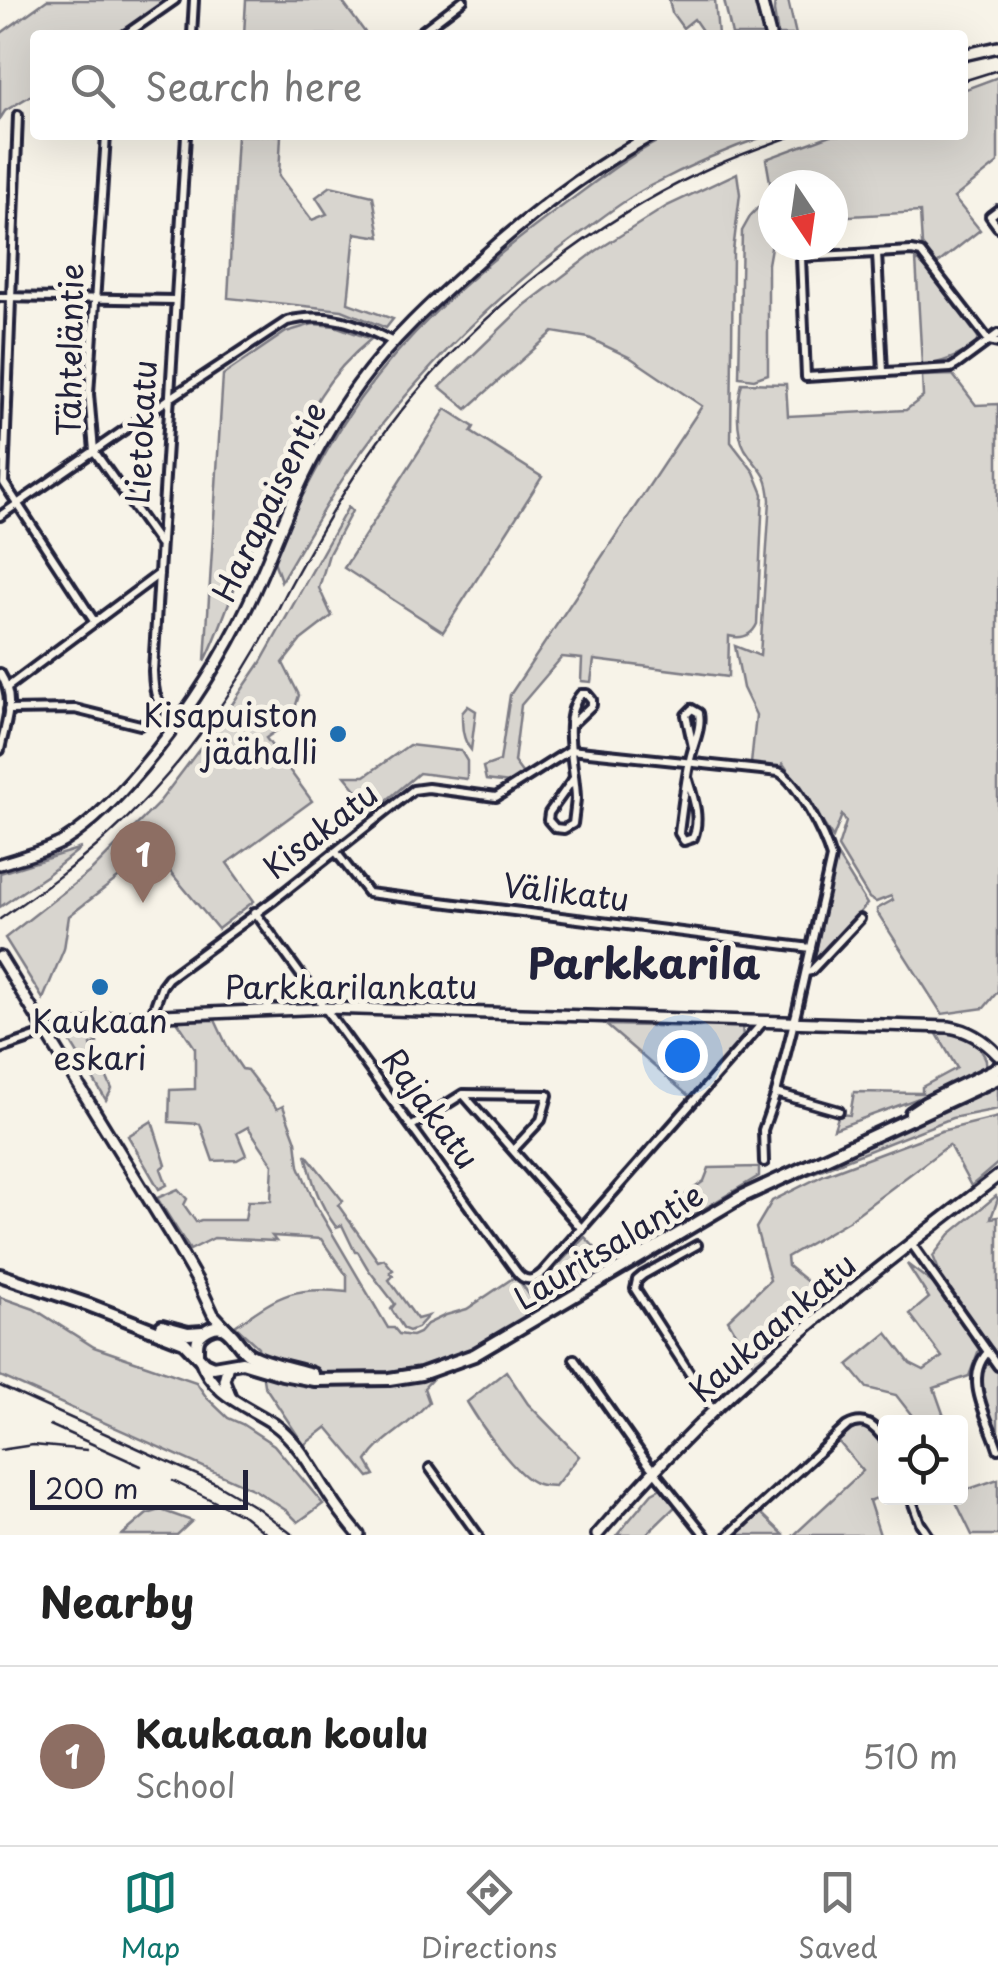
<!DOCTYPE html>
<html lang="en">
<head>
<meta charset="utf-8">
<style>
	body { margin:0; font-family:"Playpen Sans",sans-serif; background:#f2f2f2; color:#222 }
	.controls { position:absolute; right:30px; bottom:30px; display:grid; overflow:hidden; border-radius:10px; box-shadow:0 10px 40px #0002 }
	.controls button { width:90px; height:90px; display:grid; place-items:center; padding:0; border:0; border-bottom:2px solid #e0e0e0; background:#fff; color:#222; font:50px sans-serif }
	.compass { position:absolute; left:758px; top:170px; width:90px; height:90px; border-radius:50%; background:#fff; box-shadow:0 10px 40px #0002; rotate:167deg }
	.scale { position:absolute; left:30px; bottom:25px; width:218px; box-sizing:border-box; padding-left:10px; border:5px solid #22223b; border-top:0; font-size:28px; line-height:35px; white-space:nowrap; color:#22223b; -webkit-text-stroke:8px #f7f3e8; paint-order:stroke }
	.you { position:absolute; left:682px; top:1055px; width:35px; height:35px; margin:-25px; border:8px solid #fff; border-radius:50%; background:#1a73e8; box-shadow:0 0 0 15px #1a73e833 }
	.badge { display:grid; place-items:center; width:65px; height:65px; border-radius:50%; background:#0f766e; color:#fff; font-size:32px; font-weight:700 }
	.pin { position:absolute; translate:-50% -82px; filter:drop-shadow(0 2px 5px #0008) }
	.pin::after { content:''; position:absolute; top:52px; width:35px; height:30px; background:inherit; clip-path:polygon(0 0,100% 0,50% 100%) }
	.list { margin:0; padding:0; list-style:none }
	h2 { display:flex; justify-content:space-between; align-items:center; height:130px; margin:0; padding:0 40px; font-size:42px }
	h2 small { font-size:32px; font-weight:400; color:#767676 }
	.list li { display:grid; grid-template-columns:65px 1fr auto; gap:30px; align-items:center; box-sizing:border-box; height:180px; padding:0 40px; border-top:2px solid #e0e0e0 }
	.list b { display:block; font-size:38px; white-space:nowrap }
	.list p { margin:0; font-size:32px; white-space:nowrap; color:#767676 }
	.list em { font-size:32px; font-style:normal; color:#767676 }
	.icon { flex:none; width:55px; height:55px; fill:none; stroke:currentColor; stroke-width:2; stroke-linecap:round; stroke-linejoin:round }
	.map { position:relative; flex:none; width:998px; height:1535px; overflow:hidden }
	.search { position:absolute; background:#fff; box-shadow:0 10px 40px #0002; left:30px; right:30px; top:30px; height:110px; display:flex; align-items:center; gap:25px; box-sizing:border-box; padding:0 35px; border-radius:10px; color:#767676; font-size:38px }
	.sheet { height:310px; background:#fff }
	nav { display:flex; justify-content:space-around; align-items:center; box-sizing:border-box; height:140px; border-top:2px solid #e0e0e0; background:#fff; font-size:28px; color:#767676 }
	nav a { display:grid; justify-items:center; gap:5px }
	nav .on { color:#0f766e }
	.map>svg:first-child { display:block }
	.green { fill:#d8d5cf; stroke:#7d7c85; stroke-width:2.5 }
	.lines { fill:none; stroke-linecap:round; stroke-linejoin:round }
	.street-casing { stroke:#22223b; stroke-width:14 }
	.secondary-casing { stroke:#22223b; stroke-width:16 }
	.primary-casing { stroke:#22223b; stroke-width:18 }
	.street { stroke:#f7f3e8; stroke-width:6 }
	.secondary { stroke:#f7f3e8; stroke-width:9 }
	.primary { stroke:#f7f3e8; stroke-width:10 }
	.rail { stroke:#22223b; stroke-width:2.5 }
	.poi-dot { fill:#1f6fb2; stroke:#f7f3e8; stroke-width:4 }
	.labels { text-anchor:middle; stroke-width:10; stroke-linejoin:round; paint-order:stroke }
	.street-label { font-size:32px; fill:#22223b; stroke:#f7f3e8 }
	.poi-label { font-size:32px; fill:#22223b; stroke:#f7f3e8; text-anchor:end }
	.district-label { font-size:42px; font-weight:bold; fill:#22223b; stroke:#f7f3e8 }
</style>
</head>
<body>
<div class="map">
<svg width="998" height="1535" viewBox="0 0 998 1535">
	<rect width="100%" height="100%" fill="#f7f3e8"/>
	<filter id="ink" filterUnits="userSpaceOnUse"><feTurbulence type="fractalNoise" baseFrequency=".01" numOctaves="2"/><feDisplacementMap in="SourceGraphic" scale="20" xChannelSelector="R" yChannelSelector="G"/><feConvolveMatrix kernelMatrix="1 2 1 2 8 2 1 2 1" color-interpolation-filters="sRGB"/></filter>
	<g filter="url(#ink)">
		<g class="green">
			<polygon points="47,0 166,0 117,35 35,35 35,93 5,111 0,119 0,34"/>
			<polygon points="246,0 341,0 367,35 244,35"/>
			<polygon points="669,0 715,0 718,35 705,35 694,19 683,28 672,13"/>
			<polygon points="724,0 754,0 763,35 732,35"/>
			<polygon points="775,0 788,0 796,35 778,35 774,11"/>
			<polygon points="998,77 998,163 954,198 980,230 937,264 922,245 920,212 833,217 833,185 773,185 773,236 768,264 768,374 754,379 739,377 742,231 751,215 772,193 766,159 831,135 963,135 963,90"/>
			<polygon points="237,135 281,135 279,176 312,220 327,214 316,197 331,186 373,196 380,237 355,233 348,303 393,319 386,328 342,310 228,298"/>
			<path d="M671 135H768C727 149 688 166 650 186 625 199 603 217 581 233 507 287 441 351 384 422 344 471 313 527 281 581L272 555C296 510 317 464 345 421 400 335 486 261 568 202 598 180 637 149 671 135Z"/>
			<path d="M737 173 740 194 733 251 731 442 754 472 763 494 757 624C751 637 741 639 729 636L728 677 594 660 591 682 581 681 582 659 562 657 521 705 514 762 523 774 510 783 486 780 483 767 500 761 510 695 702 406 631 358 589 338 553 332 467 409 440 387 525 305 596 251 667 206Z"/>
			<path d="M916 259 928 270 978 337 976 345C958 356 942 364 922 365Z"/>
			<path d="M313 324 335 326 371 339C320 381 308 416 283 474 269 507 253 540 240 574 228 603 219 633 205 661L223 375 286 332Z"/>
			<path d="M953 375 976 405 998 404V991L984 1008 942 1014 877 912V909L893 900 891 896 876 902 869 898 838 847 846 822 842 815 833 838 782 762 784 768 751 764 756 715 743 688 735 646 760 656 770 500C768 470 759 472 745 449 735 431 737 402 742 383L786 384 788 416 906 410 923 397 922 376Z"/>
			<polygon points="446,409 474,427 471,432 542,477 443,632 344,568"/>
			<polygon points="348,507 352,511 329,554 319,588 332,616 301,640 283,663 299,695 291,721 266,738 312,801 227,863 254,901 218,929 153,851 69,916 64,949 43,999 5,938 92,870 157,805 220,722 261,662"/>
			<path d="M468 706 476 711 471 750C462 739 462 726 462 713Z"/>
			<polygon points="409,745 461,751 467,761 467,779 419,773 374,811 345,776 365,776"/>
			<polygon points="81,848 47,875 0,907 0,873"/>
			<polygon points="836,854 867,904 813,966 834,863"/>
			<path d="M215 1020 229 1050 242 1069 247 1070 277 1109 283 1106 296 1141 299 1166 315 1204 388 1328H394L399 1334 412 1336 419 1333 427 1324 446 1315 467 1309 516 1276 540 1310 476 1349 450 1360 424 1388 429 1402C421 1410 413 1419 404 1426 390 1437 377 1445 367 1461L375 1475 369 1477 327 1427 304 1445 264 1385 258 1347 235 1326C279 1296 292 1285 347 1292V1276L321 1239 272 1236 276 1241 214 1238 190 1250 157 1198 178 1189 187 1199 184 1205 196 1222 201 1220H245L248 1201H271L273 1164 248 1127 237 1133 246 1155 237 1160 213 1161 200 1124 169 1122 170 1090 195 1089V1048L177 1021Z"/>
			<polygon points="708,1024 742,1025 743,1038 691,1098 606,1025 700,1027"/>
			<polygon points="92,1029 97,1043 91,1045 97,1070 103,1069 112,1089 106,1100 67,1036"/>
			<path d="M955 1033C966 1036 976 1041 982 1052 985 1057 988 1061 985 1067 980 1076 943 1090 932 1096L935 1092 834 1129 839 1114 850 1115 854 1092 922 1093V1087L957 1068 937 1034Z"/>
			<polygon points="998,1083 998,1109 952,1118 793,1181 793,1177"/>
			<polygon points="998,1117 998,1163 971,1186 949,1145 848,1221 787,1257 788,1266 831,1301 754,1365 728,1320 770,1280 756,1228 772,1201 824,1175 941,1131"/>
			<polygon points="152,1121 166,1165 161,1169 167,1185 159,1189 128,1136"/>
			<path d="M306 1154 343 1201 338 1205 378 1261 384 1259 393 1270 390 1272 393 1276 389 1280 417 1319 428 1316 417 1328 409 1331 404 1329 391 1309 395 1304 368 1269 358 1252H355L342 1225 336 1227C319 1204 312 1181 306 1154Z"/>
			<polygon points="759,1167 759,1176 619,1259 608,1252 704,1181 709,1168"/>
			<polygon points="996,1196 998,1199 991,1218 998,1217 998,1358 942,1278 933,1256 950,1234"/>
			<polygon points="585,1237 610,1264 548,1304 535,1289"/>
			<polygon points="907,1264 935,1285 980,1347 969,1376 934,1388 946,1422 917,1422 896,1395 867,1388 848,1365 887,1333 910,1363 924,1370 942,1357 910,1314 929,1298"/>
			<polygon points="0,1297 34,1309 94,1347 196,1382 207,1398 228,1418 242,1424 274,1445 323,1504 298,1522 287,1511 255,1490 0,1376"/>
			<path d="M989 1358 998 1371V1436C988 1408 971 1386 989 1358Z"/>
			<path d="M506 1371 528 1404 579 1456 555 1486C549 1485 543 1486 538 1484 516 1478 479 1422 467 1402Z"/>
			<polygon points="857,1426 867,1428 885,1448 885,1495 869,1501 880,1535 794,1535 863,1471 838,1441"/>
			<polygon points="961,1467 969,1489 998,1479 998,1535 972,1535 954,1498 960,1498"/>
			<polygon points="663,1487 677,1505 646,1535 617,1535 652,1493"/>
			<polygon points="161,1510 192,1521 177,1535 122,1535 147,1514"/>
			<polygon points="760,1512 784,1535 735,1535"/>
		</g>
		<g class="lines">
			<g class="street-casing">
				<g id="street">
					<polyline points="125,35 175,0"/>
					<polyline points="192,35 194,0"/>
					<polyline points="417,35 463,0"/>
					<polyline points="18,115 4,483 94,621"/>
					<polyline points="106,135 89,394 94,451 159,543"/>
					<polyline points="998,210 990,216 998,227"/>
					<polyline points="877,253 883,372"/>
					<polyline points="0,297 175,300"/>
					<polyline points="998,334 956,365 951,368 806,377 801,257 912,251 921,253 989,341 998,343"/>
					<path d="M0 516 169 399 287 321C328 311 357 323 393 342"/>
					<path d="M0 673C17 700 6 720 0 750"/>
					<polyline points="9,686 159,574"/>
					<polyline points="8,710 75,709 140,725"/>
					<path d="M178 722C157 701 154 702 153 671L186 135"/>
					<path d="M571 725 592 705V700L587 694H581C559 719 576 769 576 799 575 807 574 816 573 824L564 829 555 828 548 820 549 813 574 778"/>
					<path d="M688 780C694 799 701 819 693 838L684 841 679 833C682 809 685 784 690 760 693 744 702 729 699 713L692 709 686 715 693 747"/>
					<polyline points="336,852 368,893 811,948"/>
					<path d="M255 912 516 1271C524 1282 533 1282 543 1272L764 1021"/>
					<polyline points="806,972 811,971 860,919"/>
					<path d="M152 1014 162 986 168 978 274 900 413 790 428 788 496 797 570 750 779 772C798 782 825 837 831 858L796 1014 776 1093 763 1130 764 1162"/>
					<polyline points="0,1049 47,1033"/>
					<polyline points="776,1093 839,1111"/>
					<polyline points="464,1094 548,1095 541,1120 513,1150"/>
					<polyline points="412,1126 463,1094 582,1229"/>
					<polyline points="911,1243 998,1366"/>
					<polyline points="697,1245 643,1275 637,1280 635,1289 714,1411"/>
					<path d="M988 1352C962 1379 989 1419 998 1449"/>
					<polyline points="574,1359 646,1461 705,1535"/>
					<polyline points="430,1468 478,1535"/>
					<polyline points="911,1498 920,1523 928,1535"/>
					<path d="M729 1535 847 1426C865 1416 875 1427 886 1441"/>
				</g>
			</g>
			<g class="secondary-casing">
				<g id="secondary">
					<polyline points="761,0 770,35"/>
					<polyline points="963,55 998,47"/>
					<path d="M0 864C21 857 45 852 64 841 94 822 119 795 142 768 179 724 212 675 239 623 261 581 277 534 297 491 314 454 334 418 358 385 391 340 432 302 474 265 528 216 587 170 652 135"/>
					<polyline points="0,957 173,1239 199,1284 213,1314 227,1329"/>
					<path d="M48 1033 117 1017 326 1008 949 1027C969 1030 984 1040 998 1055"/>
					<path d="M200 1359C212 1395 245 1405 274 1424 300 1443 313 1471 331 1498 339 1511 349 1523 359 1535"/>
					<polyline points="228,1365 224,1380 230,1395"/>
					<path d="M597 1535C645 1479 695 1426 750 1377 829 1305 914 1241 998 1176"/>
				</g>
			</g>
			<g class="primary-casing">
				<g id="primary">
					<polyline points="911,1113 926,1103 998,1068"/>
					<polyline points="0,1275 89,1305 184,1342 204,1363 213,1367 242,1362 282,1374 314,1380 389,1379 421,1374 474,1355 741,1197 998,1078"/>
					<polyline points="162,1326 188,1333 203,1332"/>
					<path d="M197 1354C197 1345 196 1337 204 1332 229 1314 234 1345 249 1354 267 1364 292 1368 312 1374"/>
				</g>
			</g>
			<use href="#street" class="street"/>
			<use href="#secondary" class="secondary"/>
			<use href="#primary" class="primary"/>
			<g class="rail">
				<polyline points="963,81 998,70"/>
				<path d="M0 919C37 893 74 867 108 836 165 785 220 713 258 647 271 625 281 602 293 580 321 529 350 479 385 432 467 322 580 230 703 171 733 157 764 146 795 135"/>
				<polyline points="0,1386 217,1484 259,1509 293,1535"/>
				<polyline points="50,1425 141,1466"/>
				<polyline points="0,1450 33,1445 87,1450"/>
				<polyline points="173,1481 244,1516 268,1535"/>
			</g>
		</g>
	</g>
	<g class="poi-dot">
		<circle cx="338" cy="734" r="10"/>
		<circle cx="100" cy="987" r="10"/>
	</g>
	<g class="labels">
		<g class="street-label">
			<text transform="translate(71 350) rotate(-89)" y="11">Tähteläntie</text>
			<text transform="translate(142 432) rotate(-87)" y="11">Lietokatu</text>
			<text transform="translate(270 502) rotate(-64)" y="11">Harapaisentie</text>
			<text transform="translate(321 831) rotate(-38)" y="11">Kisakatu</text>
			<text transform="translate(566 893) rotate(7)" y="11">Välikatu</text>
			<text x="351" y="999">Parkkarilankatu</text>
			<text transform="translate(430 1109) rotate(54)" y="11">Rajakatu</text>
			<text transform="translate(609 1247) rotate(-31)" y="11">Lauritsalantie</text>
			<text transform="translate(773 1328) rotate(-41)" y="11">Kaukaankatu</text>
		</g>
		<g class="poi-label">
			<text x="318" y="727">Kisapuiston<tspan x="318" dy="37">jäähalli</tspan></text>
			<text x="100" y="1033" text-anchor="middle">Kaukaan<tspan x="100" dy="37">eskari</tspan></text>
		</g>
		<g class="district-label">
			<text x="644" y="979">Parkkarila</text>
		</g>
	</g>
</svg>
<div class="controls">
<button><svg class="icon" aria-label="locate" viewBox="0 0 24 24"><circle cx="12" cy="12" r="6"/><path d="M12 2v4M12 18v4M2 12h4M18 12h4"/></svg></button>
</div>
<svg class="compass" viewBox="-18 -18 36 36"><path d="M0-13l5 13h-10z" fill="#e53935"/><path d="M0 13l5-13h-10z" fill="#767676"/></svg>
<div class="scale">200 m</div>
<div class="you"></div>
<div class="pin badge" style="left:143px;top:903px;background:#8d6e63">1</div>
<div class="search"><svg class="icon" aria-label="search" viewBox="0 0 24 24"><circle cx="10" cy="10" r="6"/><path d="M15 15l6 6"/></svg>Search here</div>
</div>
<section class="sheet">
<h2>Nearby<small></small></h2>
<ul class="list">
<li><span class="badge" style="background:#8d6e63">1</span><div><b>Kaukaan koulu</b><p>School</p></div><em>510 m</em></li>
</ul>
</section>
<nav>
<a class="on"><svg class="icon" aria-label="map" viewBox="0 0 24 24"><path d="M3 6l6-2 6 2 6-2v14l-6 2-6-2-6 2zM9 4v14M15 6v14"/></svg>Map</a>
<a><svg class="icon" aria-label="directions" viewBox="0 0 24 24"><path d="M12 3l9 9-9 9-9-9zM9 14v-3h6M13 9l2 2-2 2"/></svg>Directions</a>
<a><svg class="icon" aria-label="saved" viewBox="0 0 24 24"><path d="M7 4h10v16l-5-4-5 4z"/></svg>Saved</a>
</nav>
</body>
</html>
